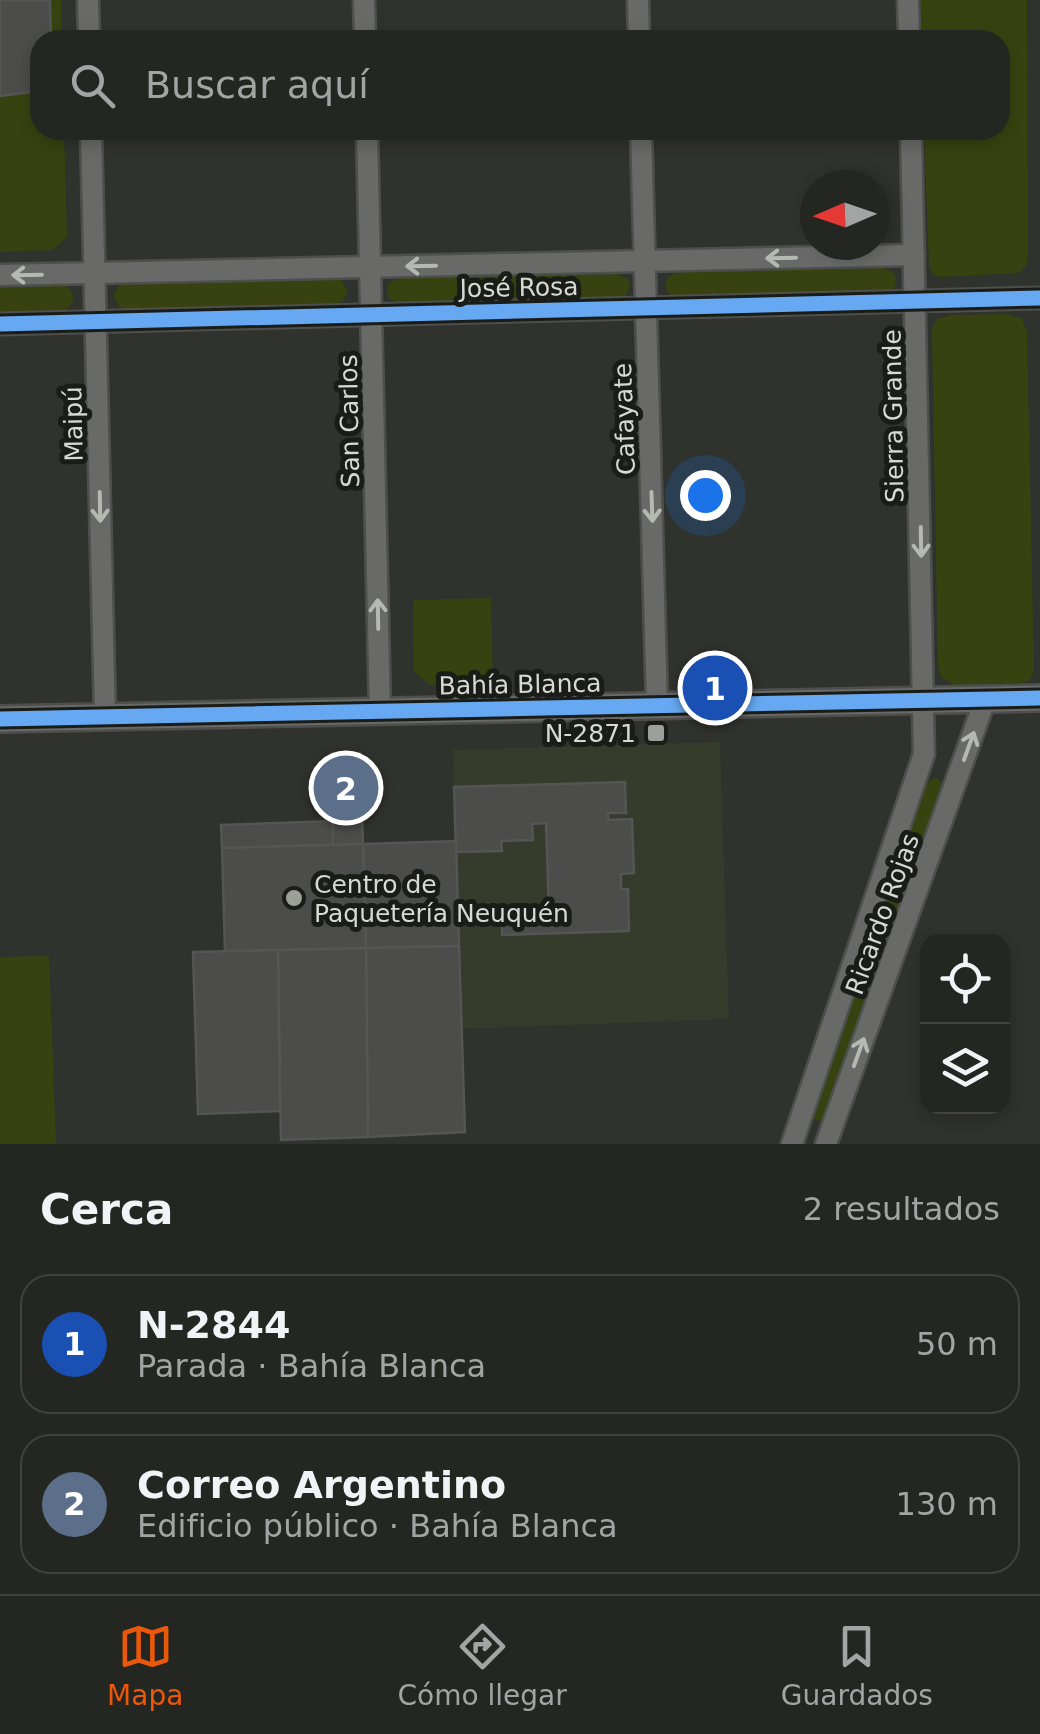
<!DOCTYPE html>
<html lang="es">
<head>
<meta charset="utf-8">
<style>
	body { margin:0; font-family:"DejaVu Sans",sans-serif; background:#30322f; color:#f1f3f6 }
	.controls { position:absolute; right:30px; bottom:30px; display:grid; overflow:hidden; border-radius:20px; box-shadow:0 5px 15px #0003 }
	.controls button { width:90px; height:90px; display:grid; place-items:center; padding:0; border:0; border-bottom:2px solid #414340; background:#242622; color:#f1f3f6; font:50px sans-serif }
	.compass { position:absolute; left:800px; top:170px; width:90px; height:90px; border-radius:50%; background:#242622; box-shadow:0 5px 15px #0003; rotate:268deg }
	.you { position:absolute; left:705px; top:495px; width:35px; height:35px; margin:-25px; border:8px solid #fff; border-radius:50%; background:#1a73e8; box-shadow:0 0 0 15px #1a73e833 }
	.badge { display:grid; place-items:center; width:65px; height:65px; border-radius:50%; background:#ea580c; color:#fff; font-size:32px; font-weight:700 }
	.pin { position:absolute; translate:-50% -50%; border:5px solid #fff; box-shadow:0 2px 10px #0006 }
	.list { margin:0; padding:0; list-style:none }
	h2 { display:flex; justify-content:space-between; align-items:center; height:130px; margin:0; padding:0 40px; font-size:42px }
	h2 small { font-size:32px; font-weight:400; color:#a3a5a5 }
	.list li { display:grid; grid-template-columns:65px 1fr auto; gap:30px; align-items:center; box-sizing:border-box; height:140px; margin:0 20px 20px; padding:0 20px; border:2px solid #414340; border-radius:30px }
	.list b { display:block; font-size:38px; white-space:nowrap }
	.list p { margin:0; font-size:32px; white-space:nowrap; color:#a3a5a5 }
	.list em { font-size:32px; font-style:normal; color:#a3a5a5 }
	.icon { flex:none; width:55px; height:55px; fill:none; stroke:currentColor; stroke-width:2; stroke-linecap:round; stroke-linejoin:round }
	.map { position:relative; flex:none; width:1040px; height:1144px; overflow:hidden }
	.search { position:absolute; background:#242622; box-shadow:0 5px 15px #0003; left:30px; right:30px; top:30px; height:110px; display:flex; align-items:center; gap:25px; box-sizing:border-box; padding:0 35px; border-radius:30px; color:#a3a5a5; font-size:38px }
	.sheet { height:450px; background:#242622 }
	nav { display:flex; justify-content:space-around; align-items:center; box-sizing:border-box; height:140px; border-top:2px solid #414340; background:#242622; font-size:28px; color:#a3a5a5 }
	nav a { display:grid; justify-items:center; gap:5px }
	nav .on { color:#ea580c }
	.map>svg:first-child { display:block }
	.built { fill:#363b2b }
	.green { fill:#374210 }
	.building { fill:#4c4c4b; stroke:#545554; stroke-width:2.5 }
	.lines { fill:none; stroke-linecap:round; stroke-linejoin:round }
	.minor-casing { stroke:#4e4f4c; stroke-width:25 }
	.tertiary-casing { stroke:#4e4f4c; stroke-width:30 }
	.minor { stroke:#696a68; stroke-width:20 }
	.tertiary { stroke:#696a68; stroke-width:25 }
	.cycleway-casing { stroke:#1a1c17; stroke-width:21 }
	.cycleway { stroke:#66a8f1; stroke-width:15 }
	.oneway { stroke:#b6b8b2 }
	.poi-dot { fill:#9d9f98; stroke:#1a1c17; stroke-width:4 }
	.labels { text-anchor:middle; stroke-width:10; stroke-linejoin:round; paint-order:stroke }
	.street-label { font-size:25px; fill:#d7d9d2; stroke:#1a1c17 }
	.poi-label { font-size:25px; fill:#d7d9d2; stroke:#1a1c17; text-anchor:end }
</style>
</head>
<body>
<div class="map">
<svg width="1040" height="1144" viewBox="0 0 1040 1144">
	<rect width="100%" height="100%" fill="#30322d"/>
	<polygon class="built" points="720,742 729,1019 461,1029 453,750"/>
	<g class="green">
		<polygon points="0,0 61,0 62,40 40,40 40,130 64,130 67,237 52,250 0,252"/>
		<polygon points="920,0 1027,0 1028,255 1026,266 1019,273 940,277 933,274 929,267 924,130 1000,130 1000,40 922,40"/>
		<path d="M883 268 894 273C897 281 897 288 888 293L674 298C666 294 664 286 668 277L678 272Z"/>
		<polygon points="617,274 628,279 630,286 625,297 618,300 400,304 389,299 387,291 389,283 400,278"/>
		<polygon points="335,278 342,281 348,291 343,301 335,304 127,309 119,307 113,296 119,285 126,283"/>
		<path d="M64 285C75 291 77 303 65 310L0 312V286Z"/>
		<polygon points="1008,314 1022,319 1027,333 1034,671 1030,680 1022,683 954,685 941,677 938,666 932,328 937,319 952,315"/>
		<polygon points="491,598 493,684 430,685 414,672 413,600"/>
		<polygon points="937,778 944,786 825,1119 818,1121 812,1117 811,1110 926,787 930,780"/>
		<polygon points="49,956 56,1144 0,1144 0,957"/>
	</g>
	<g class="building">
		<polygon points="0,0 50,0 51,40 40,40 40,91 0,96"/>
		<polygon points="360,753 363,844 333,845 331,754"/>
		<polygon points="625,782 626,813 608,813 608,820 632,819 634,873 621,874 621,889 628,889 629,931 502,935 502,913 549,911 546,823 532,824 533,840 501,841 502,851 456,852 454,787"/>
		<polygon points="333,821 333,845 222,848 221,825"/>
		<polygon points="456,841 459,946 366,948 363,844"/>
		<polygon points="363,844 366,948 225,952 222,848"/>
		<polygon points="459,946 465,1132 368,1137 366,948"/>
		<polygon points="366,948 368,1137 281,1140 278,950"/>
		<polygon points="278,950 280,1111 198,1114 193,952"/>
	</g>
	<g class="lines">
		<g class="minor-casing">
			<g id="minor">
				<polyline points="88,0 89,40"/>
				<polyline points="364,0 365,40"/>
				<polyline points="638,0 639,40"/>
				<polyline points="908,0 909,40"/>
				<polyline points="91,130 105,717"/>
				<polyline points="367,130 380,712"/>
				<polyline points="641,130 657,706"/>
				<polyline points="0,275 914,255"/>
				<polyline points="0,324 1040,298"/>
				<polyline points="792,1144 924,754 911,130"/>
				<polyline points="826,1144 985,700"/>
			</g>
		</g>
		<g class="tertiary-casing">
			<polyline id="tertiary" points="0,719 1040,698"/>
		</g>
		<use href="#minor" class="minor"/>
		<use href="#tertiary" class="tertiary"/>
		<g class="cycleway-casing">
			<g id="cycleway">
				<polyline points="0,324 1040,298"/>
				<polyline points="0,719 1040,698"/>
			</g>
		</g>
		<use href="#cycleway" class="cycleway"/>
	</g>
	<defs><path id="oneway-shaft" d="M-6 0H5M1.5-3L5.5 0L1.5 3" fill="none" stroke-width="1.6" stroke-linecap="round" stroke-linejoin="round" transform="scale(2.5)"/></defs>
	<g class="oneway">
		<use href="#oneway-shaft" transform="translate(781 258) rotate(179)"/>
		<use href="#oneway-shaft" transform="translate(421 266) rotate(179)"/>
		<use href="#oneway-shaft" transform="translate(27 275) rotate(179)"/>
		<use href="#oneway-shaft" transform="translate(100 507) rotate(89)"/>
		<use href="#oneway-shaft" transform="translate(652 507) rotate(88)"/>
		<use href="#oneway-shaft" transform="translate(921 542) rotate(89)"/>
		<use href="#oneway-shaft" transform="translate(378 614) rotate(-91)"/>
		<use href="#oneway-shaft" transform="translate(969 746) rotate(-70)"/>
		<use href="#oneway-shaft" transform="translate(859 1052) rotate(-70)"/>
	</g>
	<g class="poi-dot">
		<rect x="646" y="723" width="20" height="20" rx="5"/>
		<circle cx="294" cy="898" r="10"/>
	</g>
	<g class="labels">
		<g class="street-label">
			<text transform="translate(519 287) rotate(-1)" y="9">José Rosa</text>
			<text transform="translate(893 416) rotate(-91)" y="9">Sierra Grande</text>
			<text transform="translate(624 419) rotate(-92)" y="9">Cafayate</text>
			<text transform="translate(349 421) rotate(-91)" y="9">San Carlos</text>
			<text transform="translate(73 424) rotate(-91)" y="9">Maipú</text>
			<text transform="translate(520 684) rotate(-1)" y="9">Bahía Blanca</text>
			<text transform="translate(882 914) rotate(-70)" y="9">Ricardo Rojas</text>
		</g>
		<g class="poi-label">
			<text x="636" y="742">N-2871</text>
			<text x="314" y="893" text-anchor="start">Centro de<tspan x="314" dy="29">Paquetería Neuquén</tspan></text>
		</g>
	</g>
</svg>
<div class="controls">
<button><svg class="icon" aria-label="locate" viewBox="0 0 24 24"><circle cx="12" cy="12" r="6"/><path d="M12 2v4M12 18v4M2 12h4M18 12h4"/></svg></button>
<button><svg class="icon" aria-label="layers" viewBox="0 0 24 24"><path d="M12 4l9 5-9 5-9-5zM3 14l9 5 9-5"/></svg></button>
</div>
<svg class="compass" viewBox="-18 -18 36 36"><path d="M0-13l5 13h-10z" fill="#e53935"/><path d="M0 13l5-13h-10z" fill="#a3a5a5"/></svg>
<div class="you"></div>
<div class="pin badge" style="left:715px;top:688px;background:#1a4fb4">1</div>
<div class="pin badge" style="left:346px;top:788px;background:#5c6f8a">2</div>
<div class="search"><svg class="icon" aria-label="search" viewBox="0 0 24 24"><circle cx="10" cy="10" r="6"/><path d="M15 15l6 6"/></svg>Buscar aquí</div>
</div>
<section class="sheet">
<h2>Cerca<small>2 resultados</small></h2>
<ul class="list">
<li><span class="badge" style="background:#1a4fb4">1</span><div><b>N-2844</b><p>Parada · Bahía Blanca</p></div><em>50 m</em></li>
<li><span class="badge" style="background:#5c6f8a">2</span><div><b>Correo Argentino</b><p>Edificio público · Bahía Blanca</p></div><em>130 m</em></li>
</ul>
</section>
<nav>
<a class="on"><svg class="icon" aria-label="map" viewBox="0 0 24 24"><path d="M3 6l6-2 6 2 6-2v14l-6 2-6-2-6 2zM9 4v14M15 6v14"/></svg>Mapa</a>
<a><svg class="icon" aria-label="directions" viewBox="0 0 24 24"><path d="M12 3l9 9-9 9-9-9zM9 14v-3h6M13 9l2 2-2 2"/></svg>Cómo llegar</a>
<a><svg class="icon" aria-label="saved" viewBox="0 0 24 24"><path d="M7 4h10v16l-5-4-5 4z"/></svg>Guardados</a>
</nav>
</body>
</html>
